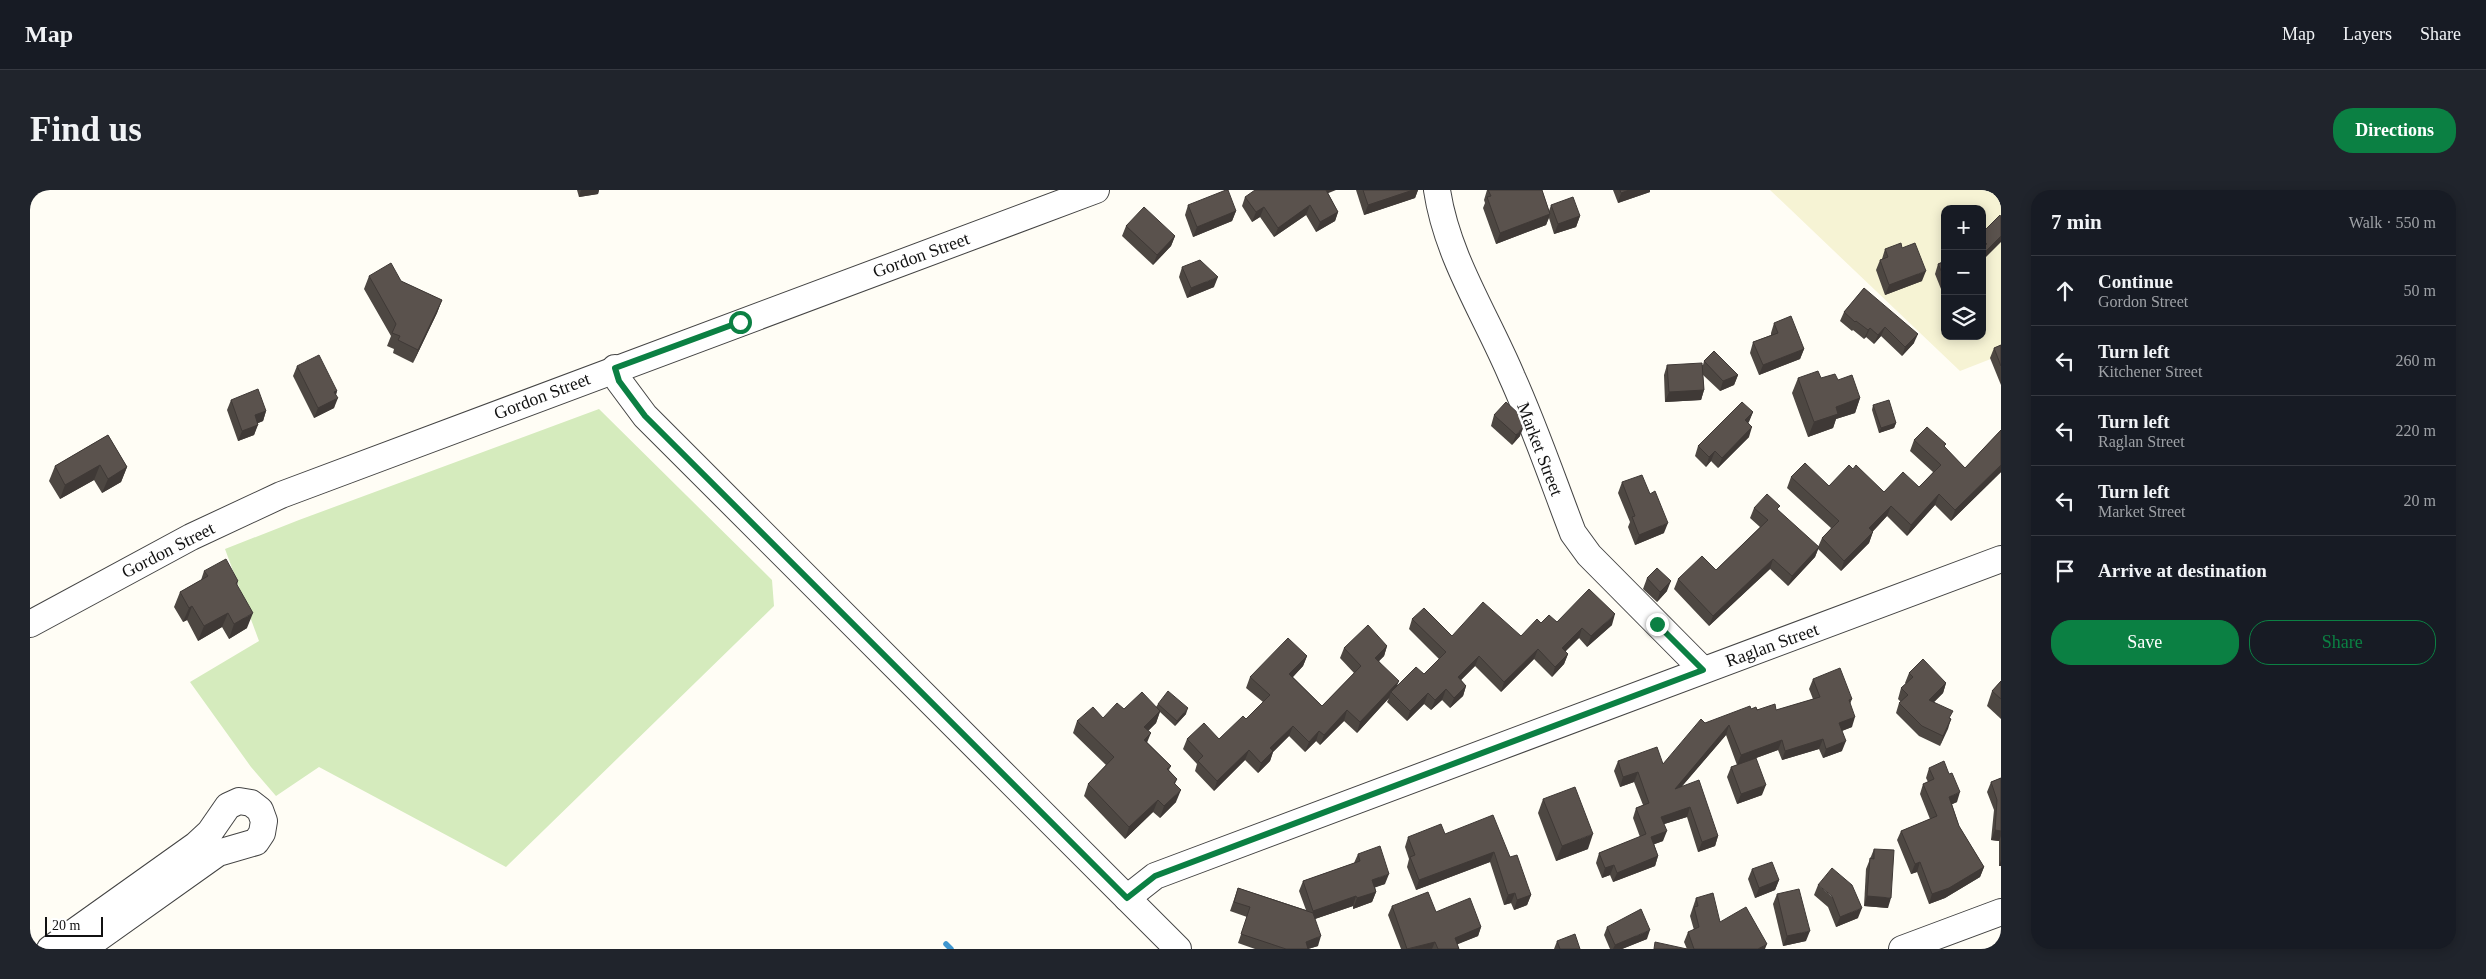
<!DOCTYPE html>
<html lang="en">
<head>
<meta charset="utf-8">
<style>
	body { margin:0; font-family:"Times New Roman",serif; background:#20242c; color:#f1f3f6 }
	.controls { position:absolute; right:15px; top:15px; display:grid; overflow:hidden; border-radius:10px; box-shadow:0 2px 12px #0003 }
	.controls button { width:45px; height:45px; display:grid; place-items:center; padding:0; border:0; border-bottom:1px solid #363941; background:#171b24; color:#f1f3f6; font:25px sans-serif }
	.scale { position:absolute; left:15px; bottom:12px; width:58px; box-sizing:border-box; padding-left:5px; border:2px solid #111; border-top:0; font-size:14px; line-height:18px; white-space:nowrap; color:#111; -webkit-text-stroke:4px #fff; paint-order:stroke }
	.stop { position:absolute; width:15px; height:15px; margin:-11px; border:4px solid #0b8043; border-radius:50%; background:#fff }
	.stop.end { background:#0b8043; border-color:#fff; box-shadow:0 1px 5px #0008 }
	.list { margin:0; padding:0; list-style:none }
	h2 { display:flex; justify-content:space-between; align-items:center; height:65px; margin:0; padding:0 20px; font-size:21px }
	h2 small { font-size:16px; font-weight:400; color:#9ea1a6 }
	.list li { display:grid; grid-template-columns:32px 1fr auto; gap:15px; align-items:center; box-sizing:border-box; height:70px; padding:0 20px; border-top:1px solid #363941 }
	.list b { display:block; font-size:19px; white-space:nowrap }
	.list p { margin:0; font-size:16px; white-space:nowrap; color:#9ea1a6 }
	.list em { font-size:16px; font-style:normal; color:#9ea1a6 }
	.actions { display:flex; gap:10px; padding:15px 20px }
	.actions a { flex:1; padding:11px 0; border:1px solid #0b8043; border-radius:20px; text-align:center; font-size:18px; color:#0b8043 }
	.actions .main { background:#0b8043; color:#fff }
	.icon { flex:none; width:28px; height:28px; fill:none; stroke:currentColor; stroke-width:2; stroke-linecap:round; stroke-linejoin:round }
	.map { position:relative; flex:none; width:1971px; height:759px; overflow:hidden; border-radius:20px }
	header { display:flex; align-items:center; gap:30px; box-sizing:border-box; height:70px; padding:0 25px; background:#171b24; border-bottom:1px solid #363941 }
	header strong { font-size:24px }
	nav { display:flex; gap:28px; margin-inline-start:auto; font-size:18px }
	.intro { display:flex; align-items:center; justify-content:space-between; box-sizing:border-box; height:120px; padding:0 30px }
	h1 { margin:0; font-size:35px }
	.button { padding:12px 22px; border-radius:20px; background:#0b8043; color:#fff; font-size:18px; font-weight:700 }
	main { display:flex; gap:30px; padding:0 30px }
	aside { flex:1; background:#171b24; border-radius:20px; box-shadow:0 2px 12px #0003 }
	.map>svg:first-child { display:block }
	.farmland { fill:#f6f3d4; fill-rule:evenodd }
	.green { fill:#d5ebbd }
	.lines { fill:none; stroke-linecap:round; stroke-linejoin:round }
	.stream { stroke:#3f96cf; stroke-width:5.5 }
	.minor-casing { stroke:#444; stroke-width:28 }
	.minor { stroke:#fff; stroke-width:26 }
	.wall { fill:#4d4742 }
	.shaded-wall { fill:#3f3936 }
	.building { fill:#5a524d; stroke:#3f3936 }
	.route { stroke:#0b8043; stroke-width:6 }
	.labels { text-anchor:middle; stroke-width:5; stroke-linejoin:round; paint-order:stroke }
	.street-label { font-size:18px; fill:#111; stroke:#fff }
</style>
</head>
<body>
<header>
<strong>Map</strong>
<nav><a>Map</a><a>Layers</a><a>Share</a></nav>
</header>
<div class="intro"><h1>Find us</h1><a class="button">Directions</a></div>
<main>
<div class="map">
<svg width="1971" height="759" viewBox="0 0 1971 759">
	<rect width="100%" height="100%" fill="#fffdf5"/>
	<path class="farmland" d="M1740 0H1971V165L1930 181ZM1915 19H1952V146H1915Z"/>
	<polygon class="green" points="569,219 742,390 744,416 476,677 289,577 246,606 221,577 160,492 229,451 195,359 269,330"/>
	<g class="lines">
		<polyline class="stream" points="916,754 921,759"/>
		<g class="minor-casing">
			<g id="minor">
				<path d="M1407 0C1417 67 1456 125 1482 187 1505 238 1523 291 1543 343L1559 365 1673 480"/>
				<polyline points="585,178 589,191 615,226 1148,759"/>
				<polyline points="0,434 161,347 251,305 1066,0"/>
				<polyline points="1097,708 1125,686 1971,369"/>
				<polyline points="20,759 166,655 180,642 198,616 209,611 221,613 230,620 234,631 232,643 226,652 188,663 53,759"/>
				<polyline points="1872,759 1971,722"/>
			</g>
		</g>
		<use href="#minor" class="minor"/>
	</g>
	<g class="wall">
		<polygon points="547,0 569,0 568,4 549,7"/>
		<polygon points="1326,0 1388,0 1385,8 1334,25"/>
		<polygon points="1457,0 1512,0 1519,21 1521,15 1550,26 1546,37 1524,44 1519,28 1516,35 1466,54 1453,18 1455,13 1454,10"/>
		<polygon points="1583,0 1620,0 1620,2 1588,13"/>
		<polygon points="1298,3 1308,22 1305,31 1286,42 1276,25 1244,47 1230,27 1222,32 1212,16 1215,7"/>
		<polygon points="1158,15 1206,21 1202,31 1163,47 1155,25"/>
		<polygon points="1970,25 1952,71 1952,43"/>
		<polygon points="1096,36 1145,46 1141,56 1123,75 1092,46"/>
		<polygon points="1872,58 1892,91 1855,105 1846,80 1850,70 1852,69 1855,59"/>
		<polygon points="1915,71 1915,109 1905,84 1908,74"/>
		<polygon points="1152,77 1184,97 1157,108 1149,87"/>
		<polygon points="339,86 371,91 412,110 407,123 383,173 363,163 364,159 357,156 361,146 334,99"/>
		<polygon points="1834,98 1884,153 1872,166 1851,146 1844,154 1836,147 1834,149 1823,140 1822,141 1810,131 1814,122"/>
		<polygon points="1744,133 1774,159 1770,169 1729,185 1720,163 1723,152 1741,145 1741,143"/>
		<polygon points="1971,155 1971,195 1960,168 1964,158"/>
		<polygon points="1674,171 1708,185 1704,195 1690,201 1673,185 1674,200 1671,210 1635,212 1634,185 1637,175 1673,175"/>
		<polygon points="267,176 307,201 306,205 304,218 284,228 263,186"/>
		<polygon points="1768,188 1791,188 1808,190 1830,208 1825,223 1806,229 1803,238 1778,247 1762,203"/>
		<polygon points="201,210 236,221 233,231 228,233 224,245 208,251 197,220"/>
		<polygon points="1843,215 1866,233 1864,238 1849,243 1842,220"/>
		<polygon points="1723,222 1718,233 1719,247 1688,278 1681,271 1676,277 1665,266 1668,256"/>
		<polygon points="1464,225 1490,246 1482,255 1461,236"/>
		<polygon points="1971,240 1971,282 1921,331 1905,315 1877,346 1857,326 1843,341 1839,353 1811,381 1788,359 1785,367 1758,396 1740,379 1679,436 1644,399 1648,389 1686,380 1730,337 1720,328 1724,318 1748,320 1788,357 1792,348 1801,338 1757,298 1761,287 1799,296 1823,279 1854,302 1889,297 1903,282 1880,261 1884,250 1914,257 1935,278"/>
		<polygon points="78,245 97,277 91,292 72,303 64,290 30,309 19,291 25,276"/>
		<polygon points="1592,292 1620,304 1634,343 1605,355 1598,337 1600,332 1588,303"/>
		<polygon points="174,381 208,391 207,396 217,438 199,449 192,437 168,451 157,430 153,432 144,417 150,402 171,390"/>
		<polygon points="1617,388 1637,401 1627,412 1613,399"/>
		<polygon points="1382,429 1422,446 1491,446 1511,433 1527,432 1582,435 1557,457 1549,448 1535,461 1538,464 1534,474 1522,487 1504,469 1471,502 1445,476 1431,490 1436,496 1433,506 1420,518 1412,510 1401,520 1394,514 1377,531 1357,512 1359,508 1327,543 1314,531 1290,555 1286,551 1275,562 1259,546 1243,562 1240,571 1228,583 1215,570 1184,601 1165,581 1167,574 1153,559 1157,549 1189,549 1216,529 1233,512 1216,498 1220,487 1277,466 1273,476 1263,487 1292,516 1324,483 1310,468 1314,458 1357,456 1354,466 1349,471 1367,496 1394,484 1409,469 1379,439"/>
		<polygon points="1879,483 1916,493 1913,503 1904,512 1921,529 1910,556 1889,546 1866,523 1869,513 1871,512 1868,509 1871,498 1876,494 1875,493"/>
		<polygon points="1783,489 1822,509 1820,514 1822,537 1812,541 1812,561 1793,568 1789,559 1752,570 1748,560 1726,568 1732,605 1707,614 1697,587 1701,577 1707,575 1696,545 1652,596 1688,646 1685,656 1668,662 1657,627 1634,634 1633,651 1624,654 1628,666 1625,676 1583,692 1580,685 1572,688 1566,673 1569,663 1610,647 1603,628 1606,618 1613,615 1604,592 1590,597 1584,581 1588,571 1633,574 1675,533 1721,519 1746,520 1783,509 1779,499"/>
		<polygon points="1971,491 1971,529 1957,516 1962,501"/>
		<polygon points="1128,514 1156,524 1145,536 1130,522 1126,533 1118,541 1117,552 1141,576 1139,580 1147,589 1145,594 1146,612 1130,628 1123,622 1095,649 1054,606 1058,594 1076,575 1043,543 1047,531 1073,528 1094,519 1126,517"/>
		<polygon points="1899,578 1927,612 1922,614 1929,636 1954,677 1950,687 1915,708 1899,714 1887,682 1881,684 1867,650 1871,641 1900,629 1890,604 1893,594 1898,592 1896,588"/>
		<polygon points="1971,588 1971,676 1969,676 1969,651 1961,650 1964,620 1957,602 1961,592"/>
		<polygon points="1513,609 1558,659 1526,671 1508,623"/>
		<polygon points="1415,644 1480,667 1501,705 1497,715 1484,720 1481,713 1474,715 1460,672 1386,700 1377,677 1379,669 1375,657 1378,647"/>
		<polygon points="1844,659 1858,718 1834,716 1836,679"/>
		<polygon points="1328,664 1355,694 1345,697 1346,702 1342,712 1323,719 1323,716 1285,729 1288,756 1278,759 1225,759 1208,753 1217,727 1200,721 1208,698 1276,720 1269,701 1273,691 1324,673"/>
		<polygon points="1722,679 1749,690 1745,700 1725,708 1718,689"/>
		<polygon points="1788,695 1828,728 1806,737 1798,717 1784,705"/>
		<polygon points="1747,704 1776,751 1753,756 1743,714"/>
		<polygon points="1666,708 1690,732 1735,759 1657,759 1654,752 1658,742 1664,740 1660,726"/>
		<polygon points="1362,716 1406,722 1451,737 1448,746 1427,754 1429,759 1371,759 1358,725"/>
		<polygon points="1577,737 1617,749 1592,759 1580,759 1574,745"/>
		<polygon points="1527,751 1550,759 1524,759"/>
	</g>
	<g class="shaded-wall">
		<polygon points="551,0 569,0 568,4 549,7"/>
		<polygon points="1293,0 1306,0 1291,6"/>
		<polygon points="1383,0 1388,0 1385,8 1334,25 1338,15"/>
		<polygon points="1599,0 1620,0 1620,2 1588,13 1591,3"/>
		<polygon points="1280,15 1276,25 1244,47 1248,38"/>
		<polygon points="1234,17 1230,27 1222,32 1226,22"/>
		<polygon points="1206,21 1202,31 1163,47 1167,37"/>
		<polygon points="1308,22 1305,31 1286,42 1290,32"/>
		<polygon points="1520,24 1516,35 1466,54 1470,43"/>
		<polygon points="1550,26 1546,37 1524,44 1528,34"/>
		<polygon points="1145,46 1141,56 1123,75 1127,65"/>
		<polygon points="1971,46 1971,52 1952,71 1952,65"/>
		<polygon points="1896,81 1892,91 1855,105 1859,95"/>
		<polygon points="1188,87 1184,97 1157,108 1161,98"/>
		<polygon points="1955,100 1952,108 1952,101"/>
		<polygon points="412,110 407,123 383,173 388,160"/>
		<polygon points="1855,137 1851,146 1844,154 1848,145"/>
		<polygon points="1840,138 1836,147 1834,149 1838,140"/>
		<polygon points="1888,144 1884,153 1872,166 1875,157"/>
		<polygon points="1774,159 1770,169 1729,185 1733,175"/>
		<polygon points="1708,185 1704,195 1690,201 1693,191"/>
		<polygon points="1674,200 1671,210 1635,212 1639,202"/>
		<polygon points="307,201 304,210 308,208 304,218 284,228 288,218 304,202"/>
		<polygon points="1830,208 1825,223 1806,229 1803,238 1778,247 1784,232 1806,217"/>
		<polygon points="236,221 233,231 221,236 225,225"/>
		<polygon points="1723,222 1719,232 1711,240 1715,230"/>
		<polygon points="1866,233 1864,238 1849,243 1851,238"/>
		<polygon points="228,235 224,245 208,251 212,241"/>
		<polygon points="1494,236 1490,246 1482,255 1486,245"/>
		<polygon points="1722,237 1719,247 1688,278 1692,268"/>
		<polygon points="1685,261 1681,271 1676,277 1679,267"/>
		<polygon points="70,275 64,290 30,309 35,295"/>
		<polygon points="1971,275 1971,282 1921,331 1925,320"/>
		<polygon points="97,277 91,292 72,303 78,289"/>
		<polygon points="1909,304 1905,315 1877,346 1881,335"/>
		<polygon points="1861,316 1857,326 1836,349 1839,338"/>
		<polygon points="1638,333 1634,343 1605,355 1609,345"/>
		<polygon points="1843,342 1839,353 1811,381 1814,371"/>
		<polygon points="1789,357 1785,367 1758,396 1762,386"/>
		<polygon points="1743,369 1740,379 1679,436 1683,426"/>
		<polygon points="1641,391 1637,401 1627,412 1630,402"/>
		<polygon points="162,416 157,430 153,432 159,418"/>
		<polygon points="198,423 192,437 168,451 174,436"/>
		<polygon points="223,423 217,438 199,449 204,434"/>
		<polygon points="1585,424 1582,435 1557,457 1561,446"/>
		<polygon points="1552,438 1549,448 1529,468 1532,458"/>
		<polygon points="1357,456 1354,466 1342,478 1345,468"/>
		<polygon points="1508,459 1504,469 1471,502 1474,492"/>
		<polygon points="1538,464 1534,474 1522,487 1525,477"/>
		<polygon points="1277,466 1273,476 1256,494 1259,484"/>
		<polygon points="1449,466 1445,476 1424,497 1428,487"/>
		<polygon points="1369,491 1365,501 1361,502 1359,508 1327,543 1330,532"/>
		<polygon points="1916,493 1913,503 1896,520 1899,510"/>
		<polygon points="1436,496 1433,506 1420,518 1424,508"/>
		<polygon points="1416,499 1412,510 1401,520 1405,510"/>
		<polygon points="1398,503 1394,514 1377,531 1380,521"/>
		<polygon points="1158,518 1156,524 1145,536 1147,531"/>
		<polygon points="1317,520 1314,531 1290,555 1294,545"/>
		<polygon points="1130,521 1126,533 1110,549 1114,537"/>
		<polygon points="1825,527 1822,537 1806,543 1809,533"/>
		<polygon points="1921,529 1918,539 1910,556 1913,546"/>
		<polygon points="1699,535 1696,545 1642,608 1645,599"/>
		<polygon points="1263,536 1259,546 1243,562 1240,571 1228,583 1231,573 1240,558"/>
		<polygon points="1289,541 1286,551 1275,562 1279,552"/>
		<polygon points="1121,543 1116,555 1114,550"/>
		<polygon points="1793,549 1789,559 1752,570 1755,561"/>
		<polygon points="1752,550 1748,560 1707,575 1711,565"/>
		<polygon points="1816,551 1812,561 1793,568 1796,559"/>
		<polygon points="1219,560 1215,570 1184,601 1187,591"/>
		<polygon points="1608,582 1604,592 1590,597 1593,587"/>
		<polygon points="1736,595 1732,605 1707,614 1711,604"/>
		<polygon points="1151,600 1146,612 1130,628 1134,616"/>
		<polygon points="1930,602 1927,612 1916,617 1919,607"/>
		<polygon points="1128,610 1123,622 1095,649 1099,637"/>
		<polygon points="1660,617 1657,627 1628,636 1631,627"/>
		<polygon points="1965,640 1971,641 1971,646 1969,651 1961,650"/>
		<polygon points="1637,641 1633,651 1617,657 1621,647"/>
		<polygon points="1563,644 1558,659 1526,671 1532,656"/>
		<polygon points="1688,646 1685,656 1668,662 1672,652"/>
		<polygon points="1464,662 1460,672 1386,700 1389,690"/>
		<polygon points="1628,666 1625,676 1583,692 1587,683"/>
		<polygon points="1971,670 1971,676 1969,676"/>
		<polygon points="1890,672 1887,682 1881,684 1885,674"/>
		<polygon points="1584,675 1580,685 1572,688 1575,678"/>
		<polygon points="1954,677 1950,687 1915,708 1899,714 1902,704"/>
		<polygon points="1359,684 1355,694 1338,700 1342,690"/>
		<polygon points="1749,690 1745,700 1725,708 1729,698"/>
		<polygon points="1346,702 1342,712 1323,719 1327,708"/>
		<polygon points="1485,703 1481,713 1474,715 1478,705"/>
		<polygon points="1501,705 1497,715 1484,720 1487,710"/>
		<polygon points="1326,706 1323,716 1279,731 1283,721"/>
		<polygon points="1837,706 1861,708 1858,718 1834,716"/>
		<polygon points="1832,718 1828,728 1806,737 1810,727"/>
		<polygon points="1451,737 1448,746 1421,757 1425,748"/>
		<polygon points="1620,740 1617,749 1592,759 1583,759 1585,755"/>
		<polygon points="1780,741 1776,751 1753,756 1757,746"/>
		<polygon points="1291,746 1288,756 1278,759 1276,752"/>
		<polygon points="1405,752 1402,759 1379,759"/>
		<polygon points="1737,754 1735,759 1728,759"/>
	</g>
	<g class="building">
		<polygon points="1196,0 1198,0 1206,21 1167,37 1158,15"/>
		<polygon points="1225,0 1296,0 1308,22 1290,32 1280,15 1248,38 1234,17 1226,22 1215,7"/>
		<polygon points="1333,0 1383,0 1338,15"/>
		<polygon points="1458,0 1512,0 1520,24 1470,43 1457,7 1461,6"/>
		<polygon points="1590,0 1599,0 1591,3"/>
		<polygon points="1543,7 1550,26 1528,34 1521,15"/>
		<polygon points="1114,17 1145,46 1127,65 1096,36"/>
		<polygon points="1970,25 1971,27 1971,46 1952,65 1952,56 1957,54 1952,49 1952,43"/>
		<polygon points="1871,53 1872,58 1885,53 1896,81 1859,95 1850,70 1858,67 1855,59"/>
		<polygon points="1170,70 1188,87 1161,98 1152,77"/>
		<polygon points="1915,71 1915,89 1908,74"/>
		<polygon points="361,73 371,91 412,110 388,160 368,150 370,146 362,143 366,134 339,86"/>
		<polygon points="1952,90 1955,100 1952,101"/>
		<polygon points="1834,98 1888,144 1875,157 1855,137 1848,145 1840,138 1838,140 1826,131 1825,132 1814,122"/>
		<polygon points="1761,126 1774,159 1733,175 1723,152 1748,143 1744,133"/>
		<polygon points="1971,155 1971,176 1964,158"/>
		<polygon points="1684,161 1708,185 1693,191 1674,171"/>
		<polygon points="289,165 307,201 304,202 308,208 288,218 267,176"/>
		<polygon points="1672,173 1674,200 1639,202 1637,175"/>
		<polygon points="1788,181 1791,188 1805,184 1808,190 1822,185 1830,208 1806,217 1808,224 1784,232 1768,188"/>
		<polygon points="228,199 236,221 225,225 228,235 212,241 201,210"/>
		<polygon points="1859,210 1866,233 1851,238 1843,215"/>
		<polygon points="1476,212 1489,224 1494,236 1486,245 1464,225"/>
		<polygon points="1712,212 1723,222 1715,230 1722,237 1692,268 1685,261 1679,267 1668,256"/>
		<polygon points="1897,237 1916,254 1914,256 1935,278 1971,240 1971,275 1925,320 1909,304 1881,335 1861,316 1839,338 1843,342 1814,371 1792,348 1809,331 1761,287 1775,273 1799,296 1819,275 1823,279 1826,275 1854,302 1873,282 1889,297 1911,275 1884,250"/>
		<polygon points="78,245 97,277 78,289 70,275 35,295 25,276"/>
		<polygon points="1612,285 1620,304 1625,301 1638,333 1609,345 1602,327 1605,326 1592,292"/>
		<polygon points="1737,304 1750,316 1747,319 1789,357 1762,386 1743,369 1683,426 1648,389 1672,366 1686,380 1738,330 1724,318"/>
		<polygon points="196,369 208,391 206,393 223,423 204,434 198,423 174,436 162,416 159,418 150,402 178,386 174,381"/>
		<polygon points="1627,378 1641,391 1630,402 1617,388"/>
		<polygon points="1559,399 1585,424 1561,446 1552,438 1532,458 1538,464 1525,477 1508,459 1474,492 1449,466 1428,487 1436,496 1424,508 1416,499 1405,510 1398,503 1380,521 1361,502 1386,477 1394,484 1416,462 1382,429 1394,418 1422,446 1453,412 1491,446 1507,429 1511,433 1519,425 1527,432"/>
		<polygon points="1338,435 1357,456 1345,468 1369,491 1330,532 1317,520 1294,545 1289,541 1279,552 1263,536 1240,558 1243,561 1231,573 1219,560 1187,591 1168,571 1173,566 1157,549 1174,533 1189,549 1213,526 1216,529 1240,505 1220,487 1258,448 1277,466 1259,484 1292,516 1331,476 1314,458"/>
		<polygon points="1893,469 1916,493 1899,510 1923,521 1919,528 1921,529 1913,546 1892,536 1869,513 1878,505 1871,498 1883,487 1879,483"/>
		<polygon points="1810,478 1822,509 1819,510 1825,527 1809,533 1816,551 1796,559 1793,549 1755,561 1752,550 1711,565 1699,535 1645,599 1669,590 1688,646 1672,652 1660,617 1631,627 1637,641 1621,647 1628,666 1587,683 1584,675 1575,678 1569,663 1616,644 1606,618 1619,613 1608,582 1593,587 1588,571 1627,557 1633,574 1671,529 1675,533 1720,516 1721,519 1726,517 1727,520 1745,514 1746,520 1790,507 1783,489"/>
		<polygon points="1971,491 1971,509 1962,501"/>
		<polygon points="1138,501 1158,518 1147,531 1128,514"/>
		<polygon points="1112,502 1130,521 1114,537 1121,543 1114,550 1141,576 1137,579 1147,589 1144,593 1151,600 1134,616 1128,610 1099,637 1058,594 1084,567 1047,531 1063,517 1073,528 1087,513 1094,519"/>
		<polygon points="1726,568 1736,595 1711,604 1701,577"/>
		<polygon points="1914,571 1919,584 1922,583 1930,602 1919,607 1929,636 1954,677 1919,698 1902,704 1890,672 1885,674 1871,641 1907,626 1893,594 1904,589 1899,578"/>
		<polygon points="1971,588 1971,641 1965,640 1967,610 1961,592"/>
		<polygon points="1545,597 1563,644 1532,656 1513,609"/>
		<polygon points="1463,625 1480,667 1487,665 1501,705 1487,710 1485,703 1478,705 1464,662 1389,690 1380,667 1385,665 1378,647 1411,634 1415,644"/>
		<polygon points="1350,656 1359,684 1342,690 1346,702 1327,708 1326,706 1283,721 1273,691 1330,671 1328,664"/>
		<polygon points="1844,659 1864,660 1861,708 1837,706 1840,668 1844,669"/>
		<polygon points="1742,672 1749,690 1729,698 1722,679"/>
		<polygon points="1802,678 1822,695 1832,718 1810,727 1802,706 1788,695"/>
		<polygon points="1208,698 1283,723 1291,746 1276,752 1278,759 1256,759 1211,744 1220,717 1204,712"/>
		<polygon points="1769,699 1780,741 1757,746 1747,704"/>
		<polygon points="1398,702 1406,722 1440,708 1451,737 1425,748 1429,759 1408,759 1405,752 1377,759 1362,716"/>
		<polygon points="1683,703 1690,732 1716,717 1737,754 1728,759 1664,759 1658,742 1669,737 1664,717 1668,716 1666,708"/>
		<polygon points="1611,719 1620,740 1585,755 1577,737"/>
		<polygon points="1545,744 1550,759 1530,759 1527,751"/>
		<polygon points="1625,752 1657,759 1624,759"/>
	</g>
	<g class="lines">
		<polyline class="route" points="710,132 585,178 589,191 615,226 1097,708 1125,686 1673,480 1627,434"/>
	</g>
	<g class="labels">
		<g class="street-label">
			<text transform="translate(891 65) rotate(-20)" y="6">Gordon Street</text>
			<text transform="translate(512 206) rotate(-21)" y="6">Gordon Street</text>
			<text transform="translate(1510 259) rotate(69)" y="6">Market Street</text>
			<text transform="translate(138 360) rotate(-27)" y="6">Gordon Street</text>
			<text transform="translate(1742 455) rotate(-20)" y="6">Raglan Street</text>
		</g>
	</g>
</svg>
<div class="controls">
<button>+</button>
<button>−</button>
<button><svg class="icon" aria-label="layers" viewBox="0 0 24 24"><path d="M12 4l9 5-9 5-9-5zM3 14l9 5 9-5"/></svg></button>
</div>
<div class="scale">20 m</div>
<div class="stop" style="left:710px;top:132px"></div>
<div class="stop end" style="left:1627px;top:434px"></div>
</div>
<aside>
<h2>7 min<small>Walk · 550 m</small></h2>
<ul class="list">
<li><svg class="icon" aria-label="ahead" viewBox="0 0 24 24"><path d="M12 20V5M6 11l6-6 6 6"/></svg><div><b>Continue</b><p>Gordon Street</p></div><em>50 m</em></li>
<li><svg class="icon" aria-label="left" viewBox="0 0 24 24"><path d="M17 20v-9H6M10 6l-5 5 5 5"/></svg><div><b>Turn left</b><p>Kitchener Street</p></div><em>260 m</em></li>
<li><svg class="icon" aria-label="left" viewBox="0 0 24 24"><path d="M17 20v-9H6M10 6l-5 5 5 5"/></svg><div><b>Turn left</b><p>Raglan Street</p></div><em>220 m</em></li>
<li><svg class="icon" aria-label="left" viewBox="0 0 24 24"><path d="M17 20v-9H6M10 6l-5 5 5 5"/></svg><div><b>Turn left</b><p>Market Street</p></div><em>20 m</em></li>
<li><svg class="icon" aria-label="arrive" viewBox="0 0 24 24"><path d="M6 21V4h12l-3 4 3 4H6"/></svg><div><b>Arrive at destination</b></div></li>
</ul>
<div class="actions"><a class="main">Save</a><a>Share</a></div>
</aside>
</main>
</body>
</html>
